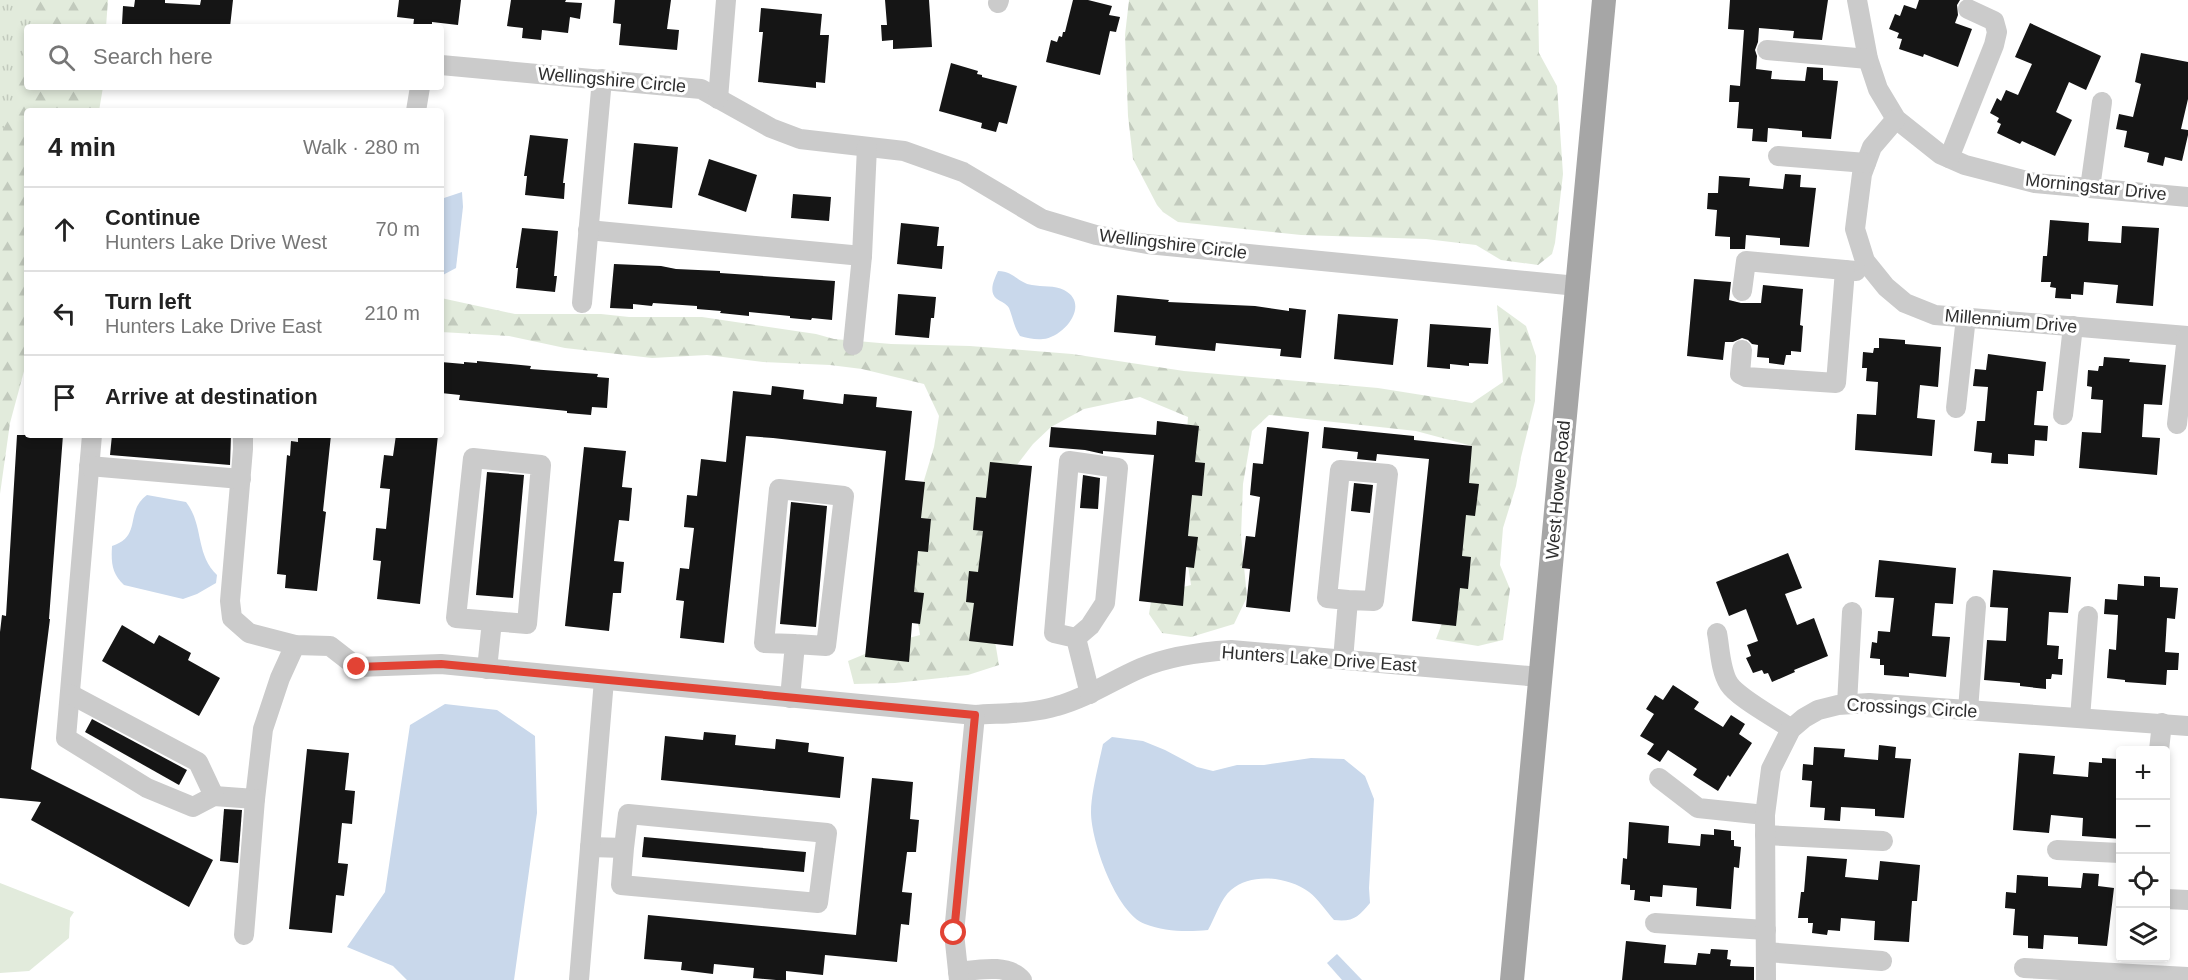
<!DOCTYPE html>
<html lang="en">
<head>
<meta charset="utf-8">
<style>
	body { margin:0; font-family:Helvetica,sans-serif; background:#f6f6f6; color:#222 }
	.controls { position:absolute; right:18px; bottom:18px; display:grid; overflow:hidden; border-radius:6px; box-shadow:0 3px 9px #0003 }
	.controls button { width:54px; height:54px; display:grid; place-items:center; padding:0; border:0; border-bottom:2px solid #e0e0e0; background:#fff; color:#222; font:30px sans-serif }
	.stop { position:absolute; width:18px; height:18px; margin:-14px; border:4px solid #e24334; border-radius:50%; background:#fff }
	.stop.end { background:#e24334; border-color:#fff; box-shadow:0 2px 6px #0008 }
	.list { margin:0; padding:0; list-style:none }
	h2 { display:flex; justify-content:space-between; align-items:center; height:78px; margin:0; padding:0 24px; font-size:26px }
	h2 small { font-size:20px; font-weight:400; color:#767676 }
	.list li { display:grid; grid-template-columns:39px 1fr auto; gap:18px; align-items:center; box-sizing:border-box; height:84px; padding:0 24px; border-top:2px solid #e0e0e0 }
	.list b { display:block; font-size:22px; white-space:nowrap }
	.list p { margin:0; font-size:20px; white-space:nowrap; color:#767676 }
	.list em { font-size:20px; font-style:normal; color:#767676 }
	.icon { flex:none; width:33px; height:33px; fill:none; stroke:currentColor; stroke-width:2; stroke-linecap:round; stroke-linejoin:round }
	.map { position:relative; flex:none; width:2188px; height:980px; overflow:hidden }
	.search { position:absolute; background:#fff; box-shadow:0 3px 9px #0003; left:24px; top:24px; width:420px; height:66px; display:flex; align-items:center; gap:15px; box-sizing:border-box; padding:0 21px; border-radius:6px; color:#767676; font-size:22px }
	.panel { position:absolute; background:#fff; box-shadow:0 3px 9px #0003; left:24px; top:108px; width:420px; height:330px; border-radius:6px }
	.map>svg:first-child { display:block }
	.grass { fill:url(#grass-tufts) }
	.forest { fill:url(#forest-firs) }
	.green { fill:#e2ebdc }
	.water { fill:#c9d8eb }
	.building { fill:#151515 }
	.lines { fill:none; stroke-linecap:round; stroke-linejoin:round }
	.minor { stroke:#cbcbcb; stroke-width:20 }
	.major { stroke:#a6a6a6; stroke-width:24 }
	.route { stroke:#e24334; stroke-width:8 }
	.labels { text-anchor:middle; stroke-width:6; stroke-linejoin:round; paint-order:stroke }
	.street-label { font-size:18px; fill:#2e2e2e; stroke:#fff }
</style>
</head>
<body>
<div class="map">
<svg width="2188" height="980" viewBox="0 0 2188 980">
	<defs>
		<pattern id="grass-tufts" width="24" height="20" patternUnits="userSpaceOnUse" patternTransform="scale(1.5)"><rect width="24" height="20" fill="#e2ebdc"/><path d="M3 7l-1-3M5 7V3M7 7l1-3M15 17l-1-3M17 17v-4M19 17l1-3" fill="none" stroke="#c2cabd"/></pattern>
		<pattern id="forest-firs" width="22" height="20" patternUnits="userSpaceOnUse" patternTransform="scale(1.5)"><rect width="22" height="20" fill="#e2ebdc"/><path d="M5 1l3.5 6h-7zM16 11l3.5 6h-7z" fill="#c2cabd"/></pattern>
	</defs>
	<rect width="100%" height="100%" fill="#fff"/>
	<polygon class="grass" points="0,0 86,0 83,27 27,27 27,111 0,315"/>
	<g class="forest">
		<polygon points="33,0 108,0 106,27 37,27 38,19"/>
		<polygon points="1129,0 1538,0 1539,53 1557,86 1563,174 1555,243 1552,254 1538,265 1501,260 1476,245 1426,239 1301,235 1178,222 1163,212 1157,205 1133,159 1128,116 1125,35"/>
		<polygon points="27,58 27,87 103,87 99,111 27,111 27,360 10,423 0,494 0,139"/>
		<polygon points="441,298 515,314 601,314 629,317 702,317 816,334 834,339 891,344 970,346 1072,354 1184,371 1378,388 1472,403 1503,382 1497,305 1526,326 1536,356 1535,401 1521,457 1516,486 1503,528 1500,565 1510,589 1503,640 1478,646 1436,639 1449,605 1462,483 1472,446 1416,431 1269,415 1252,431 1243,484 1241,536 1247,597 1234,624 1191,637 1162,633 1149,614 1152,595 1191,585 1181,520 1188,417 1140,397 1084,409 1051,427 1033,444 999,488 991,618 999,665 968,675 895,683 854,684 848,661 894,642 920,635 908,564 916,507 934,447 939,416 924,384 862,369 830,365 763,362 707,355 652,358 565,348 509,336 441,332"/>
	</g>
	<polygon class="green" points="0,883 74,912 70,918 69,938 29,971 0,973"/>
	<g class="water">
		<polygon points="462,192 463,207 456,268 441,276 441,199"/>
		<path d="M998 271C1014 271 1018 283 1032 285 1042 287 1055 285 1064 290 1091 304 1064 337 1043 339 1036 340 1027 338 1020 336 1014 327 1013 318 1009 308 1006 303 1001 302 997 299 988 292 994 280 998 271Z"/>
		<path d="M147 495 186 502C204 525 195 554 217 575L216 583 197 594 183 599 124 585C112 574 111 563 112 546 143 536 124 512 147 495Z"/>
		<polygon points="445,704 497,710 535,736 537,813 514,980 407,980 393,966 347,947 385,892 410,725"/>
		<path d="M1112 737 1143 741 1165 750 1197 767 1213 771 1237 765H1264L1311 758 1344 759 1365 776 1374 799 1369 888 1370 903C1358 917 1354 922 1334 920 1326 911 1318 899 1309 892 1288 877 1252 872 1231 890 1221 898 1215 918 1208 930 1188 932 1165 932 1145 924 1116 913 1091 841 1091 812 1091 793 1099 763 1103 744Z"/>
		<polygon points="1337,954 1362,980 1342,980 1327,963"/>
	</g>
	<g class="building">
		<polygon points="135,0 165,0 165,3 200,5 201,0 233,0 230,27 132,27 132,25 122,24 123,6 134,7"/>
		<polygon points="399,0 461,0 458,25 432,22 432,27 413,27 414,19 397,17"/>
		<polygon points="511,0 566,0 565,2 582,3 580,19 570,17 568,33 542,30 541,40 522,38 523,28 507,26"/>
		<polygon points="615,0 671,0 667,29 679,30 677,50 619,45 621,24 613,23"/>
		<polygon points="885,0 929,0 932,47 893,49 893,40 882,41 881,25 887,25"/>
		<polygon points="1073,0 1088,0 1112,6 1109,15 1120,17 1116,32 1110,31 1100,75 1046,62 1051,40 1057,42 1059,36 1062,37 1063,32 1065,32"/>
		<polygon points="1730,0 1828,0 1822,40 1793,38 1794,31 1759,28 1758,42 1755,50 1757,56 1756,69 1772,71 1771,79 1805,81 1807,67 1823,68 1823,80 1838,81 1831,139 1802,137 1802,131 1768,128 1767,142 1752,141 1753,129 1737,128 1739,102 1729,102 1730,85 1740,86 1744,30 1728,29"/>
		<polygon points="1919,0 1960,0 1957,5 1958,15 1955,23 1972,29 1958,67 1924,54 1923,57 1899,49 1902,39 1897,38 1899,33 1889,29 1895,14 1900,16 1904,5 1916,9"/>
		<polygon points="761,8 822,14 820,35 829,35 825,83 816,82 816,88 758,82 763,32 759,32"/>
		<polygon points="2030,23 2101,56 2086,90 2069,82 2056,112 2072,120 2055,156 2022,141 2020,144 1997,133 2001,124 1997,122 1999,118 1990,113 1997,98 2001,101 2006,90 2018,95 2032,64 2015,57"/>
		<polygon points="2141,53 2188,62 2188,99 2181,129 2188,130 2188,135 2182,161 2165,157 2163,166 2147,162 2149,153 2124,147 2127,131 2116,129 2119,114 2133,117 2141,84 2135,82"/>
		<polygon points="951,63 978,71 977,74 982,75 982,77 1017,86 1007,124 999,122 996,132 981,128 982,123 939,111"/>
		<polygon points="530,135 568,139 563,183 565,183 564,199 525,195 527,176 524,176"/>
		<polygon points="634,143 678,147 672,208 628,204"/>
		<polygon points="709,159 757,175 746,212 698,195"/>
		<polygon points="1785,174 1801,175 1800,187 1816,188 1809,247 1780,245 1780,238 1746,235 1745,249 1730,249 1730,237 1715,236 1717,210 1707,209 1708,193 1718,193 1719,176 1750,178 1749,186 1783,189"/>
		<polygon points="793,194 831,197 829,221 791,218"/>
		<polygon points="2050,220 2089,223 2088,241 2121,243 2122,226 2159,228 2153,306 2116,303 2118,285 2084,282 2083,295 2071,294 2071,299 2055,298 2056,288 2050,287 2051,282 2041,282 2043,256 2047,256"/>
		<polygon points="901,223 939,227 937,246 944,246 942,269 897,264"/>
		<polygon points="522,228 558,231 554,276 557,276 555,292 516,288 518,268 516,268"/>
		<polygon points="614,264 661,266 676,269 720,271 720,273 835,281 832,320 812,318 811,320 790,318 790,316 749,312 749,316 720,313 721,311 697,309 697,306 653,303 652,306 633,304 633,309 610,308"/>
		<polygon points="1694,279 1731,282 1729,300 1741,303 1761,303 1763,285 1803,289 1800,325 1803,326 1801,352 1791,351 1791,355 1786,355 1784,365 1769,363 1769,358 1757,357 1758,345 1752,344 1748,340 1742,338 1733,342 1725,342 1723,360 1687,356"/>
		<polygon points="898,294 936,297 934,318 931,318 929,338 895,335"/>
		<polygon points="1117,295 1169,300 1168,302 1255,306 1289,311 1289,308 1306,310 1301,358 1280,356 1281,349 1216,343 1215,351 1155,345 1156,336 1114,332"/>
		<polygon points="1338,314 1398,319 1393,365 1334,359"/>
		<polygon points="1430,324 1491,328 1488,364 1469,363 1469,366 1450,364 1450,369 1427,367"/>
		<polygon points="1879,338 1905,340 1905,344 1941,347 1938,387 1920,385 1917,418 1935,420 1932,456 1855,450 1857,414 1876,415 1878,382 1866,381 1867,368 1862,368 1863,352 1873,353 1874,348 1879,348"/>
		<polygon points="1988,354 2046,362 2043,391 2037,391 2034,425 2048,426 2047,441 2035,440 2034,456 2008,454 2008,464 1991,463 1992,453 1974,451 1977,421 1985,421 1988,387 1973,386 1975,369 1986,370"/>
		<polygon points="2104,357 2130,359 2129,362 2166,365 2162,405 2144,404 2142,437 2160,438 2157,475 2079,468 2082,432 2101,433 2103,400 2091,399 2092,387 2087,386 2088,370 2098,371 2099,366 2103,366"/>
		<polygon points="477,361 531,366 530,369 598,374 597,377 609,378 607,408 592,407 591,415 567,413 567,411 459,400 460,395 441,393 441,362 464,364 464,362 477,363"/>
		<polygon points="772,386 804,390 803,399 843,404 844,394 877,397 876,407 912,411 905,480 925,482 921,518 931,519 928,552 918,551 914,592 924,593 920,624 912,623 909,662 865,657 886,451 773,438 746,436 724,643 680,638 684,601 676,600 680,568 689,569 694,528 684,527 687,495 697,496 701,459 726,462 733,391 771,395"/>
		<polygon points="1157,421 1199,426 1195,462 1205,463 1202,496 1192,495 1188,536 1198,537 1194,568 1186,567 1183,606 1139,601 1154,455 1103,451 1103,454 1085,450 1049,447 1051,427 1156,435"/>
		<polygon points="1267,427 1309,432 1290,612 1246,607 1250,569 1242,568 1246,536 1255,537 1260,497 1250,495 1253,463 1263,464"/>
		<polygon points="1324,427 1414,436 1414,440 1472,446 1469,483 1479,484 1475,516 1466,515 1462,556 1471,557 1468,589 1460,588 1456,626 1412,621 1429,459 1377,454 1376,461 1357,459 1358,452 1322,448"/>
		<polygon points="17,435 63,435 49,619 50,619 31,769 213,860 189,907 31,820 41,802 0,798 0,632 2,615 6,616"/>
		<polygon points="112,435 231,435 230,465 110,455"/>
		<polygon points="298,435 331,435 323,511 326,512 317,591 285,588 286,575 277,574 287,455 290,456 291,441 298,442"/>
		<polygon points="396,435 438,435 420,604 377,599 381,561 373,560 376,528 386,529 390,489 380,488 384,455 393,456"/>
		<polygon points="584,447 626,451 622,487 632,488 629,521 619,520 614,561 624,562 621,593 613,593 609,631 565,626"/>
		<polygon points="990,462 1032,466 1013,646 969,641 974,603 966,602 969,571 978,572 983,531 973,530 976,497 986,498"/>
		<polygon points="487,472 524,475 513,598 476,595"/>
		<polygon points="1083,475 1100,478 1098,509 1080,508"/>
		<polygon points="1354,483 1373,485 1370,513 1351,511"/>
		<polygon points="791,502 827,506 816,627 780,624"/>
		<polygon points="1788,553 1802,588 1785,594 1797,625 1814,618 1828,656 1794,670 1795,672 1772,682 1768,673 1764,674 1762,670 1753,673 1746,658 1751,656 1747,645 1758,641 1746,609 1729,616 1716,582"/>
		<polygon points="1879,560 1956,568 1953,604 1935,603 1932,636 1950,637 1946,677 1909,673 1909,677 1884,675 1884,665 1880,665 1880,659 1870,658 1872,642 1877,643 1878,631 1890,632 1894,598 1875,597"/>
		<polygon points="1993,570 2071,577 2068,613 2049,612 2047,645 2059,646 2058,659 2063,659 2062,675 2052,674 2051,679 2046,679 2046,689 2020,686 2020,683 1984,680 1987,640 2006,641 2008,608 1990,607"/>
		<polygon points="2144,576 2160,577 2160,587 2178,588 2175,619 2167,618 2165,652 2179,653 2178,670 2167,670 2166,685 2125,682 2125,680 2107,678 2109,649 2116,650 2118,615 2104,614 2105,599 2117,600 2118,584 2144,586"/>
		<polygon points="122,625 154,644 159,635 191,653 188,660 220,678 199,716 102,661"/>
		<polygon points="1673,685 1699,702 1694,709 1723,727 1731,715 1745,724 1739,734 1752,743 1730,777 1728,775 1718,791 1693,775 1697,769 1668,750 1660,762 1647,754 1654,744 1640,736 1654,714 1646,709 1655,695 1663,700"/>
		<polygon points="92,719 187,770 179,785 85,732"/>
		<polygon points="704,732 736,735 735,745 775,749 776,739 809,743 808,752 844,757 840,798 661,780 665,736 703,740"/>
		<polygon points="1879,745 1896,747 1895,758 1911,759 1904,818 1875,816 1875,809 1841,807 1840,821 1824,820 1825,808 1810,807 1812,781 1802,780 1803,764 1813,765 1814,747 1845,749 1844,757 1878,760"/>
		<polygon points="307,749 349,753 345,790 355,791 352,824 342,823 338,863 348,864 344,896 336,895 332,933 289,929"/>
		<polygon points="2019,753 2055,756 2053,774 2088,777 2089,762 2102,763 2102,758 2118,759 2118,770 2121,770 2121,839 2082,836 2083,818 2051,815 2049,833 2013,830"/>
		<polygon points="872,778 913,782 910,819 919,820 916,852 907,852 902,892 912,893 909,925 901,924 897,962 825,955 823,975 786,971 786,980 776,980 753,978 754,968 714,964 713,974 681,970 682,962 644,959 648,915 856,935"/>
		<polygon points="224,809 242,810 238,863 220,861"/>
		<polygon points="1629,822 1669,826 1668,843 1700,846 1701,834 1714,835 1714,829 1731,831 1731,840 1734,840 1734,846 1741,847 1739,868 1734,867 1731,909 1696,906 1697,888 1663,885 1662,897 1650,896 1650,902 1634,900 1635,890 1630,890 1630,885 1621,884 1623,858 1627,859"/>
		<polygon points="644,837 806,852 804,872 642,857"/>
		<polygon points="1807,856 1847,859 1845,877 1878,880 1880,861 1920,865 1917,901 1912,901 1909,942 1874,940 1875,921 1841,918 1840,931 1828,930 1827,935 1812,933 1813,923 1808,923 1808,918 1798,918 1801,892 1804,892"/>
		<polygon points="2083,873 2099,874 2098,886 2114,888 2107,946 2078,944 2078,937 2044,935 2043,949 2028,948 2028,936 2013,935 2015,909 2005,908 2006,892 2016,893 2017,875 2048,877 2048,886 2081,888"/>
		<polygon points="1626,941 1666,945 1664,963 1696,965 1698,953 1710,954 1711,949 1728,950 1727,959 1731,960 1730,966 1754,967 1754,980 1622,980"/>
	</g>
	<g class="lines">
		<g class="minor">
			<polyline points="1857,0 1868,59 1878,89 1896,119 1940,154 1965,165 2035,183 2188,197"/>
			<polyline points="998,3 999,0"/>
			<polyline points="1767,50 1868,59"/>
			<polyline points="441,65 701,89 771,128 800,139 904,151 963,172 1042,219 1096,235 1147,244 1577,286"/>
			<polyline points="718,99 726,0"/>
			<polyline points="416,111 420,87"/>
			<polyline points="1896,119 1872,147 1862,174 1855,229 1865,261 1886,287 1905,303 1935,315 2188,336"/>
			<polyline points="1778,156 1866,163"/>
			<polyline points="1949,158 1994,45 1997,32 1994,21 1968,9"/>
			<polyline points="2090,188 2102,102"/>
			<polyline points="588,230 862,256"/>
			<polyline points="1742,291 1746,261 1856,271"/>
			<polyline points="582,303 602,79"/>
			<polyline points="853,345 862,256 867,147"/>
			<polyline points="1742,350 1740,374 1746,377 1836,383 1845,270"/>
			<polyline points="1956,408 1966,317"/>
			<polyline points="2063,415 2073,326"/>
			<polyline points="2177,424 2187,336"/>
			<polyline points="92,435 66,738 147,788 193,807 214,796 255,799 263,729 280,678 295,645"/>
			<path d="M243 435V449L230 601 232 618 249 633 295 645 330 646 357 667 441 664 975 715C1002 713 1031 714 1057 706 1087 698 1113 680 1141 668 1169 656 1200 652 1231 650L1540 677"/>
			<polyline points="89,466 241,479"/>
			<path d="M1717 633C1720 648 1720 670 1729 684 1738 698 1776 718 1791 729"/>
			<polyline points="1076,638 1090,626 1105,603 1118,468 1069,461 1054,633 1076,638 1090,694"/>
			<polyline points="1343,660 1348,600 1327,598 1340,470 1388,474 1374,601 1348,600"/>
			<polyline points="487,669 492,621 456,618 473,458 541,465 527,624 492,621"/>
			<polyline points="70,694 198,762 214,796"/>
			<polyline points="790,698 795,644 764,643 779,489 844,496 826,646 795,644"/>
			<polyline points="1847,704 1852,612"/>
			<polyline points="1968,710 1976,606"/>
			<polyline points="2080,718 2088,616"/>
			<polyline points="2159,750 2162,723"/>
			<polyline points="1659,778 1698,808 1765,815"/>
			<polyline points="1765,835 1883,841"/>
			<polyline points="590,847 624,848 628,814 827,833 818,903 621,885 624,848"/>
			<polyline points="2057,850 2120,853"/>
			<polyline points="2166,899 2188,900"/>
			<polyline points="1655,923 1766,930"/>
			<polyline points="244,935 255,799"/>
			<polyline points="1766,952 1882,961"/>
			<polyline points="2024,968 2188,977"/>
			<path d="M958 972C977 970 1008 963 1022 980"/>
			<polyline points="579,980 604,680"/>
			<polyline points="959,980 954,933 975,715"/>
			<polyline points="1766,980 1765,815 1771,769 1791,729 1804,718 1818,710 1838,705 1869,703 2188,726"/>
		</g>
		<polyline class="major" points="1512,980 1604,0"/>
	</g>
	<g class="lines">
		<polyline class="route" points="357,667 441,664 975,715 954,933"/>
	</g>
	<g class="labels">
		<g class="street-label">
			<text transform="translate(612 80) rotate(5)" y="6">Wellingshire Circle</text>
			<text transform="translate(2096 187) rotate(6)" y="6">Morningstar Drive</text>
			<text transform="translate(1173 244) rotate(7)" y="6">Wellingshire Circle</text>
			<text transform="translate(2011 321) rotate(5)" y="6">Millennium Drive</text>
			<text transform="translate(1558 490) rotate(-85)" y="6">West Howe Road</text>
			<text transform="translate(1319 659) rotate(4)" y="6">Hunters Lake Drive East</text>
			<text transform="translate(1912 708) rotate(3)" y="6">Crossings Circle</text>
		</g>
	</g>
</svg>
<div class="controls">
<button>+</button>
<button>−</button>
<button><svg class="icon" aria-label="locate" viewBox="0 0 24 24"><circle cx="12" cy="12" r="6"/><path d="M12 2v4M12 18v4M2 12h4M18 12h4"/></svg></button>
<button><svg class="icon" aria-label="layers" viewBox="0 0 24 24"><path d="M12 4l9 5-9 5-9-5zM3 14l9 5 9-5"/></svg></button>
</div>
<div class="stop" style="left:954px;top:933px"></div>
<div class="stop end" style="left:357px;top:667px"></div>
<div class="search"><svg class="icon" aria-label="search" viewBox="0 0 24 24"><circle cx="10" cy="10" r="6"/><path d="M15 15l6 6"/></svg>Search here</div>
<section class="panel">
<h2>4 min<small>Walk · 280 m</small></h2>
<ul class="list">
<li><svg class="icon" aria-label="ahead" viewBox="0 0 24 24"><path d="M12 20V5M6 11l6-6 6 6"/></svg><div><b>Continue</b><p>Hunters Lake Drive West</p></div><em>70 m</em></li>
<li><svg class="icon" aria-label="left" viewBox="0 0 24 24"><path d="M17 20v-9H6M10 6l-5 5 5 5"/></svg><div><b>Turn left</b><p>Hunters Lake Drive East</p></div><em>210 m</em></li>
<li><svg class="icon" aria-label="arrive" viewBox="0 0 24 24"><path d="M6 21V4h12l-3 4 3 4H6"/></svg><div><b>Arrive at destination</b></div></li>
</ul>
</section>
</div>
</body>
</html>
